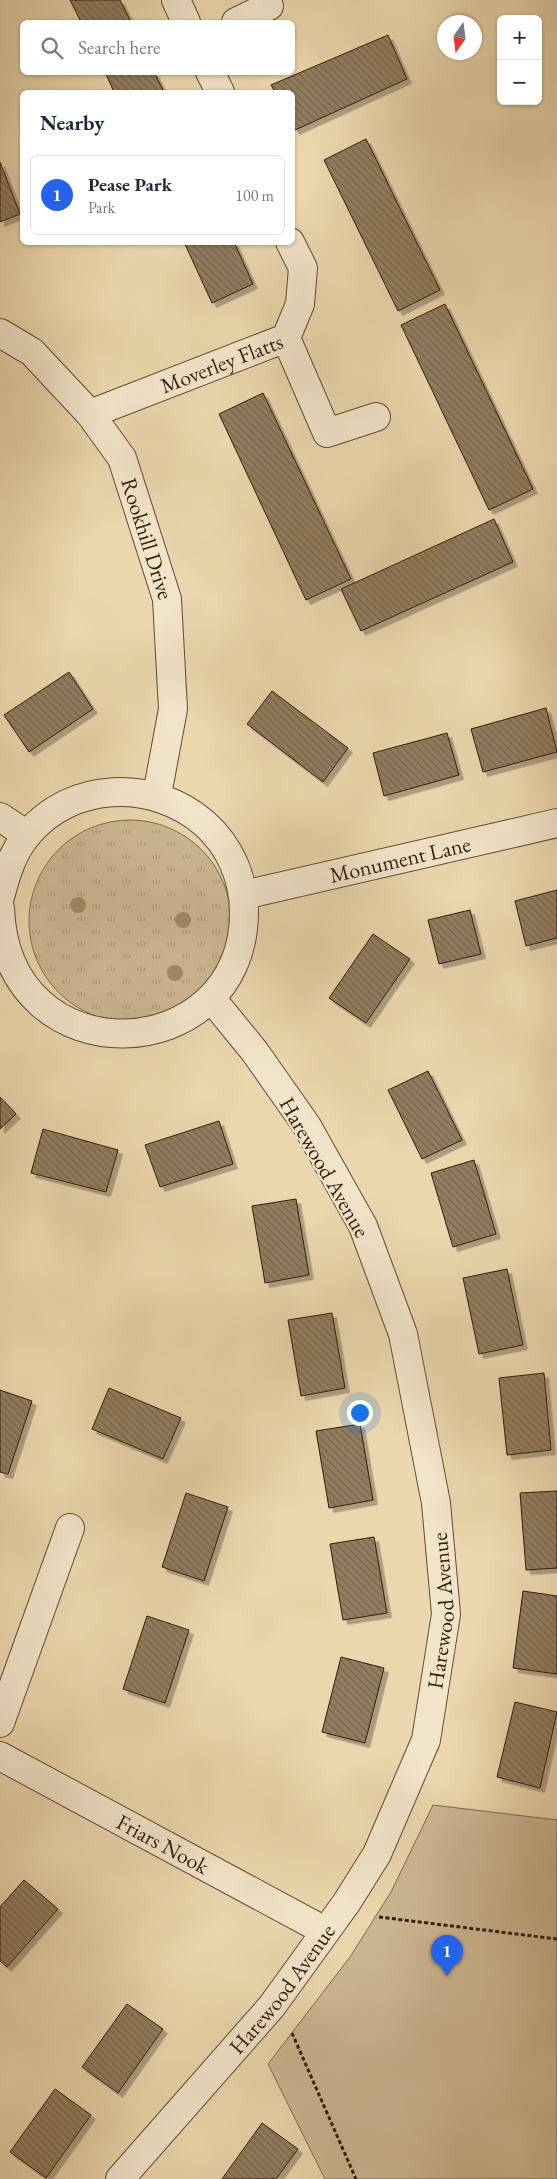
<!DOCTYPE html>
<html lang="en">
<head>
<meta charset="utf-8">
<style>
	body { margin:0; font-family:"EB Garamond",serif; background:#f2f2f3; color:#1f2937 }
	.controls { position:absolute; right:15px; top:15px; display:grid; overflow:hidden; border-radius:8px; box-shadow:0 1px 4px #0004 }
	.controls button { width:45px; height:45px; display:grid; place-items:center; padding:0; border:0; border-bottom:1px solid #e0e1e3; background:#fff; color:#1f2937; font:25px sans-serif }
	.compass { position:absolute; left:437px; top:15px; width:45px; height:45px; border-radius:50%; background:#fff; box-shadow:0 1px 4px #0004; rotate:194deg }
	.you { position:absolute; left:359px; top:1412px; width:18px; height:18px; margin:-12px; border:4px solid #fff; border-radius:50%; background:#1a73e8; box-shadow:0 0 0 8px #1a73e833 }
	.badge { display:grid; place-items:center; width:32px; height:32px; border-radius:50%; background:#2563eb; color:#fff; font-size:16px; font-weight:700 }
	.pin { position:absolute; translate:-50% -41px; filter:drop-shadow(0 1px 2px #0008) }
	.pin::after { content:''; position:absolute; top:26px; width:18px; height:15px; background:inherit; clip-path:polygon(0 0,100% 0,50% 100%) }
	.list { margin:0; padding:0; list-style:none }
	h2 { display:flex; justify-content:space-between; align-items:center; height:65px; margin:0; padding:0 20px; font-size:21px }
	h2 small { font-size:16px; font-weight:400; color:#747a83 }
	.list li { display:grid; grid-template-columns:32px 1fr auto; gap:15px; align-items:center; box-sizing:border-box; height:80px; margin:0 10px 10px; padding:0 10px; border:1px solid #e0e1e3; border-radius:8px }
	.list b { display:block; font-size:19px; white-space:nowrap }
	.list p { margin:0; font-size:16px; white-space:nowrap; color:#747a83 }
	.list em { font-size:16px; font-style:normal; color:#747a83 }
	.icon { flex:none; width:28px; height:28px; fill:none; stroke:currentColor; stroke-width:2; stroke-linecap:round; stroke-linejoin:round }
	.map { position:relative; flex:none; width:557px; height:2179px; overflow:hidden }
	.search { position:absolute; background:#fff; box-shadow:0 1px 4px #0004; left:20px; top:20px; width:275px; height:55px; display:flex; align-items:center; gap:12px; box-sizing:border-box; padding:0 18px; border-radius:8px; color:#747a83; font-size:19px }
	.panel { position:absolute; background:#fff; box-shadow:0 1px 4px #0004; left:20px; top:90px; width:275px; height:155px; border-radius:8px }
	.map>svg:first-child { display:block }
	.grass { fill:url(#grass-tufts); stroke:#7f694f }
	.park { fill:#ccb692; stroke:#7f694f }
	.building { fill:url(#building-back-hatch); stroke:#321c0c; filter:url(#shadow) }
	.lines { fill:none; stroke-linecap:round; stroke-linejoin:round }
	.minor-casing { stroke:#604a34; stroke-width:30 }
	.path { stroke:#321c0c; stroke-width:3; stroke-dasharray:4 2.5; stroke-linecap:butt }
	.minor { stroke:#f2e4ca; stroke-width:28 }
	.tree { fill:#9f896a }
	.labels { text-anchor:middle; stroke-width:4.5; stroke-linejoin:round; paint-order:stroke }
	.street-label { font-size:22px; fill:#321c0c; stroke:#f2e4ca }
</style>
</head>
<body>
<div class="map">
<svg width="557" height="2179" viewBox="0 0 557 2179">
	<defs>
		<pattern id="grass-tufts" width="24" height="20" patternUnits="userSpaceOnUse" patternTransform="scale(1.25)"><rect width="24" height="20" fill="#ccb692"/><path d="M3 7l-1-3M5 7V3M7 7l1-3M15 17l-1-3M17 17v-4M19 17l1-3" fill="none" stroke="#b09c7d"/></pattern>
		<pattern id="building-back-hatch" width="6" height="6" patternUnits="userSpaceOnUse" patternTransform="scale(1.25)"><rect width="6" height="6" fill="#927d60"/><path d="M-1 5l2 2M0 0l6 6M5-1l2 2" fill="none" stroke="#78664e"/></pattern>
		<filter id="shadow"><feDropShadow dx="4.5" dy="4.5" stdDeviation="0" flood-color="#0004"/></filter>
	</defs>
	<rect width="100%" height="100%" fill="#ebd6ad"/>
	<filter id="stains"><feTurbulence type="fractalNoise" baseFrequency=".004" numOctaves="4"/><feColorMatrix values="0 0 0 0 .2 0 0 0 0 .09 0 0 0 0 .02 0 0 0 .5 -.17"/></filter>
	<radialGradient id="worn" r=".72"><stop offset=".6" stop-color="#630" stop-opacity="0"/><stop offset="1" stop-color="#630" stop-opacity=".3"/></radialGradient>
	<circle class="grass" cx="130" cy="921" r="101"/>
	<polygon class="park" points="433,1805 557,1820 557,2179 325,2179 268,2064 350,1957 391,1892"/>
	<g class="building">
		<polygon points="70,0 120,0 131,22 81,22"/>
		<polygon points="388,35 407,79 295,130 292,125 292,92 275,92 271,85"/>
		<polygon points="105,72 154,72 164,92 114,92"/>
		<polygon points="366,139 440,290 398,311 324,160"/>
		<polygon points="0,162 20,214 0,222"/>
		<polygon points="184,242 234,242 253,284 212,303"/>
		<polygon points="445,304 533,489 489,510 401,325"/>
		<polygon points="263,393 351,579 306,600 219,414"/>
		<polygon points="494,519 513,562 361,631 341,589"/>
		<polygon points="69,672 93,709 29,752 4,715"/>
		<polygon points="272,691 348,748 323,782 247,724"/>
		<polygon points="546,708 557,752 483,772 471,729"/>
		<polygon points="447,733 459,775 384,796 373,753"/>
		<polygon points="557,890 557,938 526,946 515,901"/>
		<polygon points="470,910 481,954 439,964 428,920"/>
		<polygon points="373,934 410,959 366,1023 329,998"/>
		<polygon points="428,1071 462,1140 422,1159 388,1090"/>
		<polygon points="0,1097 16,1114 0,1129"/>
		<polygon points="219,1121 233,1164 160,1187 145,1145"/>
		<polygon points="43,1129 118,1150 106,1192 31,1173"/>
		<polygon points="474,1160 496,1234 453,1247 431,1173"/>
		<polygon points="296,1199 309,1275 265,1283 252,1206"/>
		<polygon points="507,1269 523,1345 479,1354 463,1278"/>
		<polygon points="332,1313 345,1388 301,1396 288,1320"/>
		<polygon points="544,1373 551,1450 507,1455 499,1378"/>
		<polygon points="109,1388 181,1418 163,1459 92,1429"/>
		<polygon points="0,1390 32,1401 8,1474 0,1472"/>
		<polygon points="360,1424 373,1500 329,1508 316,1431"/>
		<polygon points="557,1491 557,1568 526,1570 520,1493"/>
		<polygon points="186,1493 228,1507 204,1581 162,1567"/>
		<polygon points="374,1537 387,1613 343,1620 330,1544"/>
		<polygon points="523,1591 557,1596 557,1674 513,1668"/>
		<polygon points="147,1616 189,1630 165,1703 123,1689"/>
		<polygon points="341,1657 384,1668 365,1743 322,1732"/>
		<polygon points="515,1702 557,1712 540,1788 497,1777"/>
		<polygon points="24,1880 58,1909 7,1967 0,1961 0,1907"/>
		<polygon points="127,2004 163,2029 118,2093 82,2067"/>
		<polygon points="55,2089 91,2115 46,2178 10,2152"/>
		<polygon points="262,2123 298,2149 276,2179 222,2179"/>
	</g>
	<g class="lines">
		<g class="minor-casing">
			<g id="minor">
				<polyline points="176,0 186,22"/>
				<polyline points="236,22 269,6"/>
				<polyline points="210,72 220,92"/>
				<path id="s1" d="M0 333 32 352 90 414 122 458 167 599 173 709 157 795"/>
				<polyline points="286,338 327,433 376,417"/>
				<path id="s2" d="M90 414 286 338 300 304 303 268 290 242"/>
				<polyline points="0,817 27,835"/>
				<path id="s3" d="M244 895 557 823"/>
				<path d="M0 897C6 875 12 853 27 835 71 781 153 779 204 823 230 846 244 878 244 913 243 1069 6 1080 0 908"/>
				<polyline points="0,1723 70,1528"/>
				<path id="s4" d="M0 1756 325 1931"/>
				<path id="s5" d="M120 2179 272 2006 347 1902 377 1854 426 1740 446 1614 436 1503 403 1334 363 1226 307 1126 255 1052 211 998"/>
			</g>
		</g>
		<g class="path">
			<polyline points="379,1917 557,1939"/>
			<polyline points="292,2033 356,2179"/>
		</g>
		<use href="#minor" class="minor"/>
	</g>
	<g class="tree">
		<circle cx="78" cy="905" r="8"/>
		<circle cx="183" cy="920" r="8"/>
		<circle cx="175" cy="973" r="8"/>
	</g>
	<g class="labels">
		<g class="street-label">
			<text dy="8" stroke="none"><textPath href="#s2" startOffset="141">Moverley Flatts</textPath></text>
			<text dy="8" stroke="none"><textPath href="#s1" startOffset="261">Rookhill Drive</textPath></text>
			<text dy="8" stroke="none"><textPath href="#s3" startOffset="160">Monument Lane</textPath></text>
			<text transform="translate(325 1167) rotate(60)" y="8">Harewood Avenue</text>
			<text dy="8" stroke="none"><textPath href="#s5" startOffset="670">Harewood Avenue</textPath></text>
			<text dy="8" stroke="none"><textPath href="#s4" startOffset="185">Friars Nook</textPath></text>
			<text dy="8" stroke="none"><textPath href="#s5" startOffset="250">Harewood Avenue</textPath></text>
		</g>
	</g>
	<rect width="100%" height="100%" filter="url(#stains)"/>
	<rect width="100%" height="100%" fill="url(#worn)"/>
</svg>
<div class="controls">
<button>+</button>
<button>−</button>
</div>
<svg class="compass" viewBox="-18 -18 36 36"><path d="M0-13l5 13h-10z" fill="#e53935"/><path d="M0 13l5-13h-10z" fill="#747a83"/></svg>
<div class="you"></div>
<div class="pin badge" style="left:447px;top:1976px">1</div>
<div class="search"><svg class="icon" aria-label="search" viewBox="0 0 24 24"><circle cx="10" cy="10" r="6"/><path d="M15 15l6 6"/></svg>Search here</div>
<section class="panel">
<h2>Nearby<small></small></h2>
<ul class="list">
<li><span class="badge">1</span><div><b>Pease Park</b><p>Park</p></div><em>100 m</em></li>
</ul>
</section>
</div>
</body>
</html>
